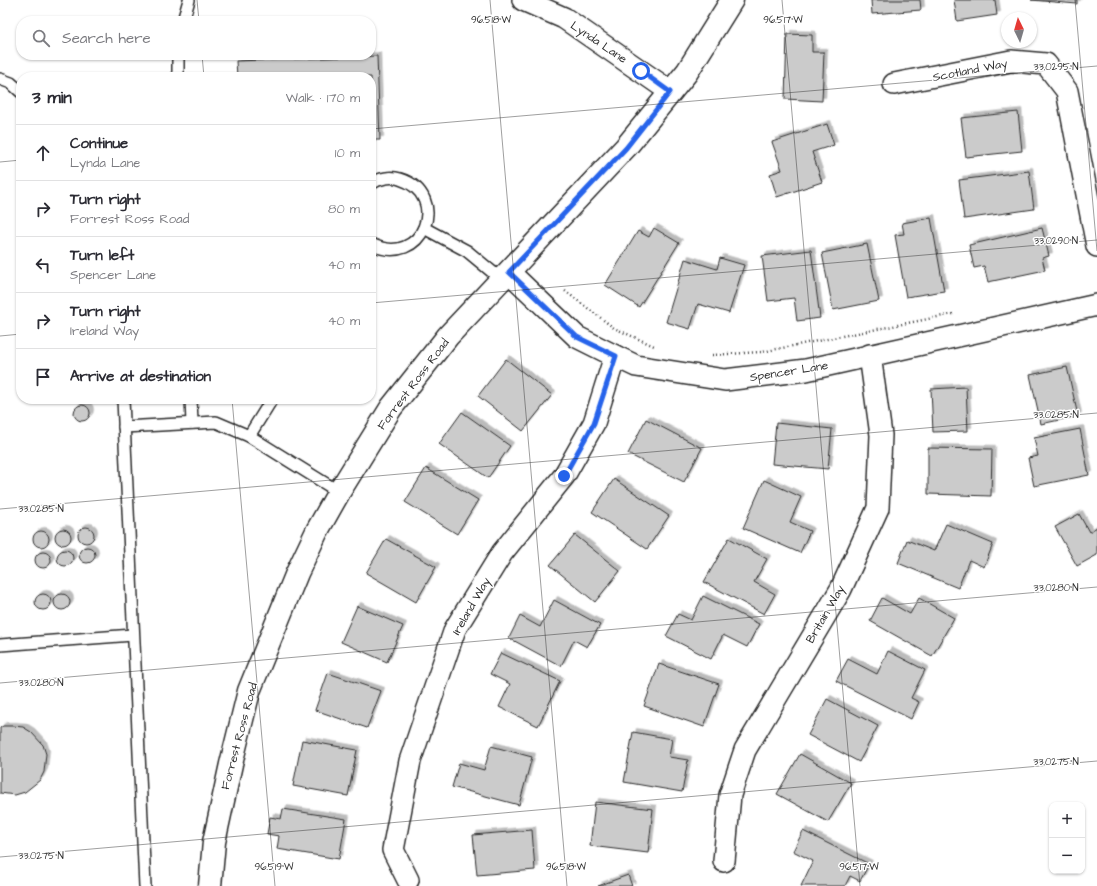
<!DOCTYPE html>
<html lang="en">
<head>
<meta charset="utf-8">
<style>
	body { margin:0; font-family:"Architects Daughter",sans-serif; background:#f7f7f7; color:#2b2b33 }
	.controls { position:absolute; right:12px; bottom:12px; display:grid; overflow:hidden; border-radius:8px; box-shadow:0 1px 3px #0004 }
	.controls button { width:36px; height:36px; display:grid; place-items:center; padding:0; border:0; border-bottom:1px solid #e1e1e2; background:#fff; color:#2b2b33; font:20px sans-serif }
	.compass { position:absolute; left:1001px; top:12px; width:36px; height:36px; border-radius:50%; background:#fff; box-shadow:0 1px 3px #0004; rotate:355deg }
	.stop { position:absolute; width:12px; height:12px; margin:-9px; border:3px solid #2563eb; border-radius:50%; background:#fff }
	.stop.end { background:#2563eb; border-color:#fff; box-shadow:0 1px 4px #0008 }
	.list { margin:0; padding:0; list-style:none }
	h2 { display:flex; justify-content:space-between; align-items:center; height:52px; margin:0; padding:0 16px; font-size:17px }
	h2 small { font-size:13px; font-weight:400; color:#7c7c81 }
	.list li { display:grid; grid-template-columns:26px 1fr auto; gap:12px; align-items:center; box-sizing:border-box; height:56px; padding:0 16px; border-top:1px solid #e1e1e2 }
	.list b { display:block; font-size:15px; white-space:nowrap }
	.list p { margin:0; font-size:13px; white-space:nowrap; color:#7c7c81 }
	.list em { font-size:13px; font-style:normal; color:#7c7c81 }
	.icon { flex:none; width:22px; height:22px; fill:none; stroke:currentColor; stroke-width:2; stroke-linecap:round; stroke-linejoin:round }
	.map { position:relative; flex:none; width:1097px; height:886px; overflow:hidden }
	.search { position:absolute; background:#fff; box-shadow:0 1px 3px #0004; left:16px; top:16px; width:360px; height:44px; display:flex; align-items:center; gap:10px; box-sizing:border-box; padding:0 14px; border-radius:16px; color:#7c7c81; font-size:15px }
	.panel { position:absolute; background:#fff; box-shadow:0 1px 3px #0004; left:16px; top:72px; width:360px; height:332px; border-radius:16px }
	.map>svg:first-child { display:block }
	.building { fill:#cbcbcb; stroke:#2b2b2b; filter:url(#shadow) }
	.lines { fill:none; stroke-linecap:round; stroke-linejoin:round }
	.service-casing { stroke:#2b2b2b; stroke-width:14 }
	.minor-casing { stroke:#2b2b2b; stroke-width:24 }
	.tertiary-casing { stroke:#2b2b2b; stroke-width:25 }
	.path { stroke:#2b2b2b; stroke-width:2.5; stroke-dasharray:1 3; stroke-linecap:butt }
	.service { stroke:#fff; stroke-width:11 }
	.minor { stroke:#fff; stroke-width:21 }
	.tertiary { stroke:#fff; stroke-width:22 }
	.route { stroke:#2563eb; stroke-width:5 }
	.ticks { fill:none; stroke:#2b2b2b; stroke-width:1; stroke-opacity:0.45 }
	.labels { text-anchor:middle; stroke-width:3; stroke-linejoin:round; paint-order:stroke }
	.street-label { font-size:12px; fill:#2b2b2b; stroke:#fff }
	.ticks-label { font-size:10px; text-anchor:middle; fill:#2b2b2b; stroke:#fff; stroke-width:3; stroke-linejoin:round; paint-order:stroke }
</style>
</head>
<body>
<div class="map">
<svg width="1097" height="886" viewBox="0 0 1097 886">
	<defs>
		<filter id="shadow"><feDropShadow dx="3.5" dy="-3.5" stdDeviation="0" flood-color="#0004"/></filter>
	</defs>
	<rect width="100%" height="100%" fill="#fff"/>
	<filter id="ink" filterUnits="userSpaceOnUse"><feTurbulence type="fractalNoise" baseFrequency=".025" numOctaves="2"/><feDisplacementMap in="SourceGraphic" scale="8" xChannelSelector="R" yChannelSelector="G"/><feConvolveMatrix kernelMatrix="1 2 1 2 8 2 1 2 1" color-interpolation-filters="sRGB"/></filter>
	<g filter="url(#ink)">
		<g class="building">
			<polygon points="871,0 920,0 921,10 872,14"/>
			<polygon points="954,0 995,0 997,15 957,21"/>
			<polygon points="1031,0 1077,0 1077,4"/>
			<polygon points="787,34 812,35 812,52 824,52 822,101 785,99"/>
			<polygon points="377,56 380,140 371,140 371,77 237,77 236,61"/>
			<polygon points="1018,112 1022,151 966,157 961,118"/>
			<polygon points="827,124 834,145 812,152 822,182 777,197 770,174 782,170 772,142"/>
			<polygon points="1029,171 1034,209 964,219 959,180"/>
			<polygon points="931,218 944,291 906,297 895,235 904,234 902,223"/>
			<polygon points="654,228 679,243 639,307 605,285 638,231 649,237"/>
			<polygon points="1042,228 1049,256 1042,258 1045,270 988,282 984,266 974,268 969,245"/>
			<polygon points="867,244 879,301 833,310 822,253"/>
			<polygon points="811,250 820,318 797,321 794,298 768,301 762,256"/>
			<polygon points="720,258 744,265 729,313 698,304 690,329 666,322 685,259 717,269"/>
			<polygon points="506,359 552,395 523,431 478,396"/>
			<polygon points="1067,367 1078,416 1041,424 1030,375"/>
			<polygon points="966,387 968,431 933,432 931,389"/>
			<circle cx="82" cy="413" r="8"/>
			<polygon points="462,412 510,446 488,478 439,444"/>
			<polygon points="646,419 702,448 684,482 628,454"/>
			<polygon points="776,423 832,429 828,469 772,464"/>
			<polygon points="1080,429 1089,475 1034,486 1028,458 1038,456 1034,438"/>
			<polygon points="928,448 992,449 991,496 928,494"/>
			<polygon points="426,468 478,500 457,534 405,502"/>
			<polygon points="614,479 669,516 647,549 592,512"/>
			<polygon points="764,480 801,497 790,522 810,531 800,553 743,528"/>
			<polygon points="1079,514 1089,532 1097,527 1097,555 1077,566 1055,527"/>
			<polygon points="946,524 993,544 984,567 969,560 958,588 898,563 907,540 934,551"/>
			<circle cx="86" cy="535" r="8"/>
			<circle cx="63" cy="537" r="8"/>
			<circle cx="41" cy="539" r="8"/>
			<polygon points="575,535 620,571 595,602 550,565"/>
			<polygon points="729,538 767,559 754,582 775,594 764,614 704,582"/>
			<polygon points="386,539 436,567 416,602 366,573"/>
			<circle cx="87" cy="555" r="8"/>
			<circle cx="65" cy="558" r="8"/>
			<circle cx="43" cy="560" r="8"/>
			<circle cx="62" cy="602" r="8"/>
			<circle cx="43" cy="602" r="8"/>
			<polygon points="703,596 759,624 747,647 723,635 711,659 666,636 678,614 691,620"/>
			<polygon points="882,598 910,614 919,598 954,618 932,656 870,621"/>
			<polygon points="554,600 600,625 587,647 574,640 561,666 509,638 520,616 540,627"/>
			<polygon points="357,606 403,626 387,662 341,642"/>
			<polygon points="888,651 925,670 911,698 919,702 911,719 836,681 848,659 877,674"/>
			<polygon points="501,653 560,681 538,726 499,707 510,684 490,674"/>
			<polygon points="659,664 719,684 704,727 644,706"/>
			<polygon points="328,673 381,691 367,728 315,710"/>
			<polygon points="827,699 878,726 859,762 808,735"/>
			<polygon points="3,726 13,726 23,727 31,732 43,745 46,754 44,772 40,780 25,792 15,795 0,793 0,728"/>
			<polygon points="633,732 672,739 669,757 688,760 682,792 624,782"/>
			<polygon points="302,740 357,750 348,796 293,786"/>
			<polygon points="491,746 532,757 519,805 452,787 459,763 484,770"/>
			<polygon points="800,754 851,783 828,822 777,794"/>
			<polygon points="595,802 653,809 648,853 590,846"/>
			<polygon points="283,809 346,819 339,859 277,849 279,836 267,834 270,817 281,819"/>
			<polygon points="532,830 535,870 477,875 473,835"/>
			<polygon points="803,831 869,864 860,881 850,876 845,886 801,886 813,861 793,851"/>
			<polygon points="628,875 632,886 598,886"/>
		</g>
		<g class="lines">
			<g class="service-casing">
				<g id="service">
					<polyline points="183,21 189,0"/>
					<polyline points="178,55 178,77"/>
					<polyline points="0,79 11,83 21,92"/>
					<path d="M371 184C379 178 391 176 400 179 451 195 423 270 371 244"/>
					<polyline points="424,228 467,251 502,280"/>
					<polyline points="123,399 145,886"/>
					<polyline points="191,399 192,423"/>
					<polyline points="272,399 249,436 339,492"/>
					<polyline points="124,427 216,422 249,436"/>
					<polyline points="0,645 133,635"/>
				</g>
			</g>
			<g class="minor-casing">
				<g id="minor">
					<polyline points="523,0 564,18 671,92"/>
					<polyline points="894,84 1011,61 1046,64 1067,91 1097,246"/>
					<polyline points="509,272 577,337 615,356 636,366 725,380 806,370 1097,305"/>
					<polyline points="724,861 730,795 745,750 841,589 878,508 881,435 870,355"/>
					<polyline points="408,880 393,850 410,761 455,629 502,553 564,476 594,423 615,356"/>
				</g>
			</g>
			<g class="tertiary-casing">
				<polyline id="tertiary" points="210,886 214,842 231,764 249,691 297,573 317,531 339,492 391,408 448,336 626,147 687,72 732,0"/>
			</g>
			<g class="path">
				<polyline points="565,291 614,328 654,346"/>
				<polyline points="712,355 762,352 953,314"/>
			</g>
			<use href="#service" class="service"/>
			<use href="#minor" class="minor"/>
			<use href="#tertiary" class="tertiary"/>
		</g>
	</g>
	<g class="lines" filter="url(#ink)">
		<polyline class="route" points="564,476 594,423 616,356 577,337 509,272 626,148 670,92 641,71"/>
	</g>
	<path class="ticks" d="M197 0 199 21M490 0 567 886M782 0 860 886M1075 0 1097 251M202 55 204 77M371 129 1097 66M0 162 21 160M371 303 1097 240M0 336 21 334M232 399 275 886M0 509 1097 413M0 683 1097 587M0 857 1097 761"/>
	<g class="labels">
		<g class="street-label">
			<text transform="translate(599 42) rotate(34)" y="4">Lynda Lane</text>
			<text transform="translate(970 70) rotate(-11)" y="4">Scotland Way</text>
			<text transform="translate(789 371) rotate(-9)" y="4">Spencer Lane</text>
			<text transform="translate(413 384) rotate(-53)" y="4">Forrest Ross Road</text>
			<text transform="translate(471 606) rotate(-60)" y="4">Ireland Way</text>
			<text transform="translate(825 614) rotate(-60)" y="4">Britain Way</text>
			<text transform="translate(239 736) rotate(-75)" y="4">Forrest Ross Road</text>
		</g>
	</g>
	<g class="ticks-label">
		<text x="491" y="23">96.518°W</text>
		<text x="783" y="23">96.517°W</text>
		<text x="1056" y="70">33.0295°N</text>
		<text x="1056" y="244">33.0290°N</text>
		<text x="1056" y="418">33.0285°N</text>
		<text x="41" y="512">33.0285°N</text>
		<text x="1056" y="591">33.0280°N</text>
		<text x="41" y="686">33.0280°N</text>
		<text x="1056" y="765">33.0275°N</text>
		<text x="41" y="859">33.0275°N</text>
		<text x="274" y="870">96.519°W</text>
		<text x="566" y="870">96.518°W</text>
		<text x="859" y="870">96.517°W</text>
	</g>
</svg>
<div class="controls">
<button>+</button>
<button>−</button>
</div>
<svg class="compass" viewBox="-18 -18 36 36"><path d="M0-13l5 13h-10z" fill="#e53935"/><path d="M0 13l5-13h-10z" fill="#7c7c81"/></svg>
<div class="stop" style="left:641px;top:71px"></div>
<div class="stop end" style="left:564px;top:476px"></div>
<div class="search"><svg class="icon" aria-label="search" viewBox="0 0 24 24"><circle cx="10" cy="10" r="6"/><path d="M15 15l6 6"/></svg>Search here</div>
<section class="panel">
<h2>3 min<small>Walk · 170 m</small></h2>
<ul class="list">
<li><svg class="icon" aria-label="ahead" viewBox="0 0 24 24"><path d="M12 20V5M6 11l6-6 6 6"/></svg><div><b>Continue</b><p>Lynda Lane</p></div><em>10 m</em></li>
<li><svg class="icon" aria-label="right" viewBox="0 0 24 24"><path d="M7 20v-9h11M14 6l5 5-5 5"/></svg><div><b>Turn right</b><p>Forrest Ross Road</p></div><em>80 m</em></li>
<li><svg class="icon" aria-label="left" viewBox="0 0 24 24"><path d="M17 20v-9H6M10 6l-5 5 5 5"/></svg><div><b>Turn left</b><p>Spencer Lane</p></div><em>40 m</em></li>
<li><svg class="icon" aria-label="right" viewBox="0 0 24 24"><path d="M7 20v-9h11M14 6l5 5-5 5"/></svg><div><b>Turn right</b><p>Ireland Way</p></div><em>40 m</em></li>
<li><svg class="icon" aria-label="arrive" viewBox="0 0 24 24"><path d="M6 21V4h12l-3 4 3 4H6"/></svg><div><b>Arrive at destination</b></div></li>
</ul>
</section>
</div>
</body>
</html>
